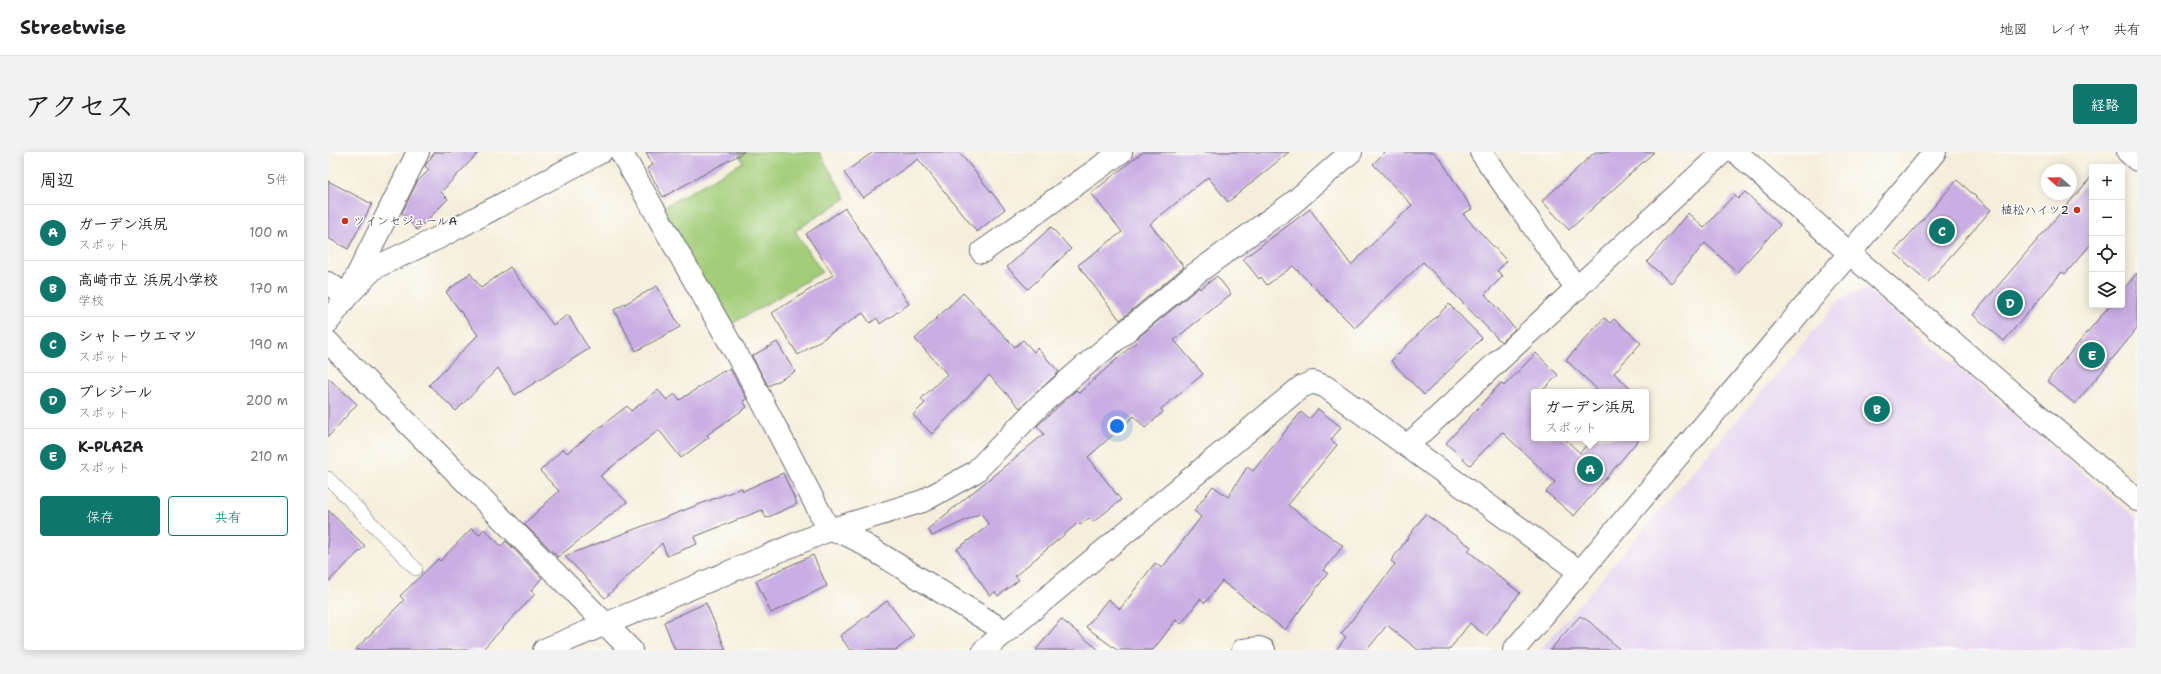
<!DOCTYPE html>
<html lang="ja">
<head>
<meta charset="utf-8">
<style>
	body { margin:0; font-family:"Shantell Sans","Klee One",sans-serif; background:#f2f2f2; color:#202124 }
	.controls { position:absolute; right:12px; top:12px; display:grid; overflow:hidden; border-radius:4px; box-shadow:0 2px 10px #0003 }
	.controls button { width:36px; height:36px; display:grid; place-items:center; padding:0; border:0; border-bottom:1px solid #e0e0e0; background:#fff; color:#202124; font:20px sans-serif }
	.compass { position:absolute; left:1713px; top:12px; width:36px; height:36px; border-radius:50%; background:#fff; box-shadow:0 2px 10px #0003; rotate:290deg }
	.you { position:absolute; left:789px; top:274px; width:14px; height:14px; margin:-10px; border:3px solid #fff; border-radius:50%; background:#1a73e8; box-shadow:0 0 0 6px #1a73e833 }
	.badge { display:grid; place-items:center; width:26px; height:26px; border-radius:50%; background:#0f766e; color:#fff; font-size:13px; font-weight:700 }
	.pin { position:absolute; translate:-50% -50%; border:2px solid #fff; box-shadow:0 1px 4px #0006 }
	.popup { position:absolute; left:1203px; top:237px; width:118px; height:52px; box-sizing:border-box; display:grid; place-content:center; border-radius:4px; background:#fff; filter:drop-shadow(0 1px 3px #0005); font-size:13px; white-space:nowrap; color:#757577 }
	.popup b { font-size:15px; color:#202124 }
	.popup::after { content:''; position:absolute; left:50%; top:100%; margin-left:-8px; border:8px solid transparent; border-top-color:#fff }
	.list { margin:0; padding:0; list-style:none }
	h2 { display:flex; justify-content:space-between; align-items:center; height:52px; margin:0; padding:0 16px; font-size:17px }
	h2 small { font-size:13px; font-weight:400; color:#757577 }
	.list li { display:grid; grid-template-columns:26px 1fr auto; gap:12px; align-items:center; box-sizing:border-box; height:56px; padding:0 16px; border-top:1px solid #e0e0e0 }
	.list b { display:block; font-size:15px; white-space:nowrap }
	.list p { margin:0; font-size:13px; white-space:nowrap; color:#757577 }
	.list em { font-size:13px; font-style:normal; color:#757577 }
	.actions { display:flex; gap:8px; padding:12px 16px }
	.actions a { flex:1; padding:9px 0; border:1px solid #0f766e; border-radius:4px; text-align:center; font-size:14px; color:#0f766e }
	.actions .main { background:#0f766e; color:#fff }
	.icon { flex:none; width:22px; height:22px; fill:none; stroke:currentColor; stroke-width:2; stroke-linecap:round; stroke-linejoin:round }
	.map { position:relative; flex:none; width:1809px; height:498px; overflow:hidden; border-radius:4px }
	header { display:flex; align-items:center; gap:24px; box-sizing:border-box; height:56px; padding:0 20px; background:#fff; border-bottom:1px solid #e0e0e0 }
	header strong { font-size:19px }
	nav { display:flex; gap:22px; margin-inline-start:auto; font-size:14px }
	.intro { display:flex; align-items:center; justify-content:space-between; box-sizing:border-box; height:96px; padding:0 24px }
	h1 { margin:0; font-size:28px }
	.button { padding:10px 18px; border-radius:4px; background:#0f766e; color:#fff; font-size:14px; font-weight:700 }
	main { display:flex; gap:24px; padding:0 24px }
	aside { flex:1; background:#fff; border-radius:4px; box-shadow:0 2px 10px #0003 }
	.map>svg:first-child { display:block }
	.built { fill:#e4d3f1 }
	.green { fill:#a3cd79; stroke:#62785a }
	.building { fill:#c9aee3 }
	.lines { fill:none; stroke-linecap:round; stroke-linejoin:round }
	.service-casing { stroke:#6c6973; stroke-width:14 }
	.minor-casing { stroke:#6c6973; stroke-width:24 }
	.service { stroke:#fff; stroke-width:13 }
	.minor { stroke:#fff; stroke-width:22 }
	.poi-dot { fill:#c8321e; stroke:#fdfcf7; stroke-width:1.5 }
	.labels { text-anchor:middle; stroke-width:3; stroke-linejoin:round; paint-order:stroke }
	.poi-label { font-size:12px; fill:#22223b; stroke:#fdfcf7; text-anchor:end }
</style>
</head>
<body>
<header>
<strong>Streetwise</strong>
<nav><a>地図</a><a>レイヤ</a><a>共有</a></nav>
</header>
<div class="intro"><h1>アクセス</h1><a class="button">経路</a></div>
<main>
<aside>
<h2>周辺<small>5件</small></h2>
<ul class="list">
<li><span class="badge">A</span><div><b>ガーデン浜尻</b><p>スポット</p></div><em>100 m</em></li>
<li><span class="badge">B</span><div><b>高崎市立 浜尻小学校</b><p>学校</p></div><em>170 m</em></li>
<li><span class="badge">C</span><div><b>シャトーウエマツ</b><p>スポット</p></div><em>190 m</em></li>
<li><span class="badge">D</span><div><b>プレジール</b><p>スポット</p></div><em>200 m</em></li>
<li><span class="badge">E</span><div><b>K-PLAZA</b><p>スポット</p></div><em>210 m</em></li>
</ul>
<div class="actions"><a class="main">保存</a><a>共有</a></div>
</aside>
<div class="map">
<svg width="1809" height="498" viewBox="0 0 1809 498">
	<rect width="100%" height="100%" fill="#fdfcf7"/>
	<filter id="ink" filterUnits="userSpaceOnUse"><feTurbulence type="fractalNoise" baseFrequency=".025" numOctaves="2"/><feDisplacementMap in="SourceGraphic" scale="8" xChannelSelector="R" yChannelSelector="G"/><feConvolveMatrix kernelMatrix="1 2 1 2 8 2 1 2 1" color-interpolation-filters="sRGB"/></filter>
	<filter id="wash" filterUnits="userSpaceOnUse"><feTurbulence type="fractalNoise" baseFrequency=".012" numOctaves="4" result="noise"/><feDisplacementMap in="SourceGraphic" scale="16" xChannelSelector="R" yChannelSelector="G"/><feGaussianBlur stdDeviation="0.9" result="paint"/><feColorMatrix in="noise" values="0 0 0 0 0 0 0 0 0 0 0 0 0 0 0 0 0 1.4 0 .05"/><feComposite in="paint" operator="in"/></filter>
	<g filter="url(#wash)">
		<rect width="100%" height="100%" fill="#f5eedb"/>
		<polygon class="built" points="1537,136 1809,367 1809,498 1212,498 1512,148"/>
		<polygon class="green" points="410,0 491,0 518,46 467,79 494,120 400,174 332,57 415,10"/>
		<g id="blocks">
			<g class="building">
				<polygon points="107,0 151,0 113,40 120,47 89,78 74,61 89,30 101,18 97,14"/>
				<polygon points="318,0 416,0 335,45 319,16 325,13"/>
				<polygon points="545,0 631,0 677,57 649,80 590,7 535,46 516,21"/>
				<polygon points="815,0 961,0 900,50 880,25 822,72 856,115 792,168 750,113 794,80 763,41"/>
				<polygon points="1057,0 1106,0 1113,8 1144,57 1135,62 1179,109 1169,119 1175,124 1157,142 1187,177 1173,190 1095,110 1027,176 965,114 939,133 933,125 931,127 915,107 982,57 1023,113 1084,53 1045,12"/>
				<polygon points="1267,0 1326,0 1241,78 1214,49"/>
				<polygon points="1764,24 1764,91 1737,122 1734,120 1676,189 1645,163"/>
				<polygon points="1629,28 1663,58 1600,130 1566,100"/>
				<polygon points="0,29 44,52 20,97 0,86"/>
				<polygon points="1417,40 1452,73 1409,120 1377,91 1343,131 1319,110 1360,61 1376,76 1406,43 1410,47"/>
				<polygon points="517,56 581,152 552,172 549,166 542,171 535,161 470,203 444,161 505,123 478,82"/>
				<polygon points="723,75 743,97 700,137 679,115"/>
				<polygon points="182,115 225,173 240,163 261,197 187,243 170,216 128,259 101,233 150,183 118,140 142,121 153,136"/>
				<polygon points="1809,121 1809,177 1747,252 1719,229 1782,153 1794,153 1794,139"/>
				<polygon points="889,124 903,142 846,188 875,222 833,257 835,260 817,276 806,264 760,305 793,348 765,370 761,366 752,373 750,371 687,424 691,428 670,444 667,440 662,444 629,397 661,373 653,361 604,384 600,377 716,282 709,274 748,238 751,241 808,190 807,188 871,135 872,137"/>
				<polygon points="329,134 352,175 308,199 286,158"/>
				<polygon points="635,141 687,195 695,188 706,200 709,196 731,220 692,256 661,223 604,282 585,263 597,251 593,247 619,222 587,187"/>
				<polygon points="1121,152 1154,186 1096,243 1063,209"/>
				<polygon points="1276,166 1282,171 1286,167 1313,191 1286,221 1306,240 1272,240 1238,208"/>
				<polygon points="449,190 467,220 440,234 424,204"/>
				<polygon points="1208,201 1230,223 1213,240 1206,240 1206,286 1236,286 1252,301 1264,286 1312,286 1246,364 1218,340 1227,330 1174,280 1142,313 1118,291 1173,231 1176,234"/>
				<polygon points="402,217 419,247 415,249 419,255 379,283 381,285 353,306 331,278 272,324 299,350 230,405 196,372 231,339 212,319 235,297 239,301 299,254 303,259 330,238 339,248 347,242 352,248 395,219 396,220"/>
				<polygon points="0,226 29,252 0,285"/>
				<polygon points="990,257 1013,275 1003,288 1009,293 960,353 1015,394 996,418 1000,421 957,478 894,429 877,451 872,447 853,472 848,468 825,498 789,498 758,475 780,447 792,457 827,411 834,416 873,365 866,359 885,334 900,345 919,315 925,319 973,260 981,267"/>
				<polygon points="455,321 469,352 438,366 434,358 366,385 369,392 339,404 334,391 277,446 237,404 414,336 415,339"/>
				<polygon points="0,358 37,394 0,430"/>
				<polygon points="1097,362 1143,395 1140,399 1192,441 1158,484 1142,471 1121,498 1090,498 1059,473 1039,498 1008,498 1018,485 1013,482 1067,412 1063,409"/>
				<polygon points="144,376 151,383 156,377 173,394 178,389 214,426 203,439 207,442 154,498 27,498 76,448 72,444 110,407 112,409"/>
				<polygon points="485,403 499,434 443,461 428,429"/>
				<polygon points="559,449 586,484 568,498 522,498 512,484"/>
				<polygon points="378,451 398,498 347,498 336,470"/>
				<polygon points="1252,464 1262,470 1292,498 1222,498"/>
				<polygon points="733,467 771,498 708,498"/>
			</g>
		</g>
	</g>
	<g filter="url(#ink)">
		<use href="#blocks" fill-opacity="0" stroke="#6c6973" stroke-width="1"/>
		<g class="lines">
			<g class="service-casing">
				<polyline id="service" points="0,326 88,417"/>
			</g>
			<g class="minor-casing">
				<g id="minor">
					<polyline points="293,0 422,226 501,378 517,382 531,389 678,480"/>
					<polyline points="1153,0 1249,137"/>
					<polyline points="1408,0 1521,101 1809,348"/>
					<polyline points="1800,0 1809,8"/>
					<polyline points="654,100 793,0"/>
					<polyline points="0,131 19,144 90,0"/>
					<polyline points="0,170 19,144 46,116 110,86 273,0"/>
					<polyline points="0,190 303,498"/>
					<polyline points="1080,293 1395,0"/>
					<polyline points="216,498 501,378 595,349 647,320 712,253 760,211 866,123 966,50 1023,0"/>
					<polyline points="656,498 973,235 985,230 998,235 1252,420"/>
					<polyline points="915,498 931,496 936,498"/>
					<polyline points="1186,498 1607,0"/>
				</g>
			</g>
			<use href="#service" class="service"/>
			<use href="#minor" class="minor"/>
		</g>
	</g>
	<g class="poi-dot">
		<circle cx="1749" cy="58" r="4"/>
		<circle cx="17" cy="69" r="4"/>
	</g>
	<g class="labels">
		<g class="poi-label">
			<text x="1741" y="62">植松ハイツ2</text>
			<text x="25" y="73" text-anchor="start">ツインセジュールA</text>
		</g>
	</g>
</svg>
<div class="controls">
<button>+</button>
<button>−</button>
<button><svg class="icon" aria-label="locate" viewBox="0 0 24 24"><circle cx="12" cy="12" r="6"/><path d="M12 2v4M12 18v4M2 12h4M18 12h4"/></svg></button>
<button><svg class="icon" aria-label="layers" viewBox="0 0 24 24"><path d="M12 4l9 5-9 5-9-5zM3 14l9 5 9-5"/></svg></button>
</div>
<svg class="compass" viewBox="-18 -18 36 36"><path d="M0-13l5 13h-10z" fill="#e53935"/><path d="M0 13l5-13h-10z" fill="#757577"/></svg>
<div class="you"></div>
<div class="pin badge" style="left:1262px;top:317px">A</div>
<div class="popup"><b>ガーデン浜尻</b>スポット</div>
<div class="pin badge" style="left:1549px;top:257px">B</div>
<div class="pin badge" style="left:1614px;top:79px">C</div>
<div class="pin badge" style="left:1682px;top:151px">D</div>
<div class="pin badge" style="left:1764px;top:203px">E</div>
</div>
</main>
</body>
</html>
